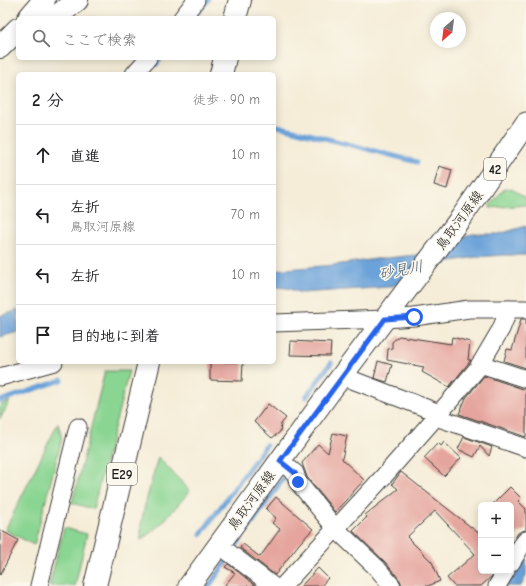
<!DOCTYPE html>
<html lang="ja">
<head>
<meta charset="utf-8">
<style>
	body { margin:0; font-family:"Comic Neue","Klee One",sans-serif; background:#f6f6f6; color:#202124 }
	.controls { position:absolute; right:12px; bottom:12px; display:grid; overflow:hidden; border-radius:6px; box-shadow:0 2px 10px #0003 }
	.controls button { width:36px; height:36px; display:grid; place-items:center; padding:0; border:0; border-bottom:1px solid #e0e0e0; background:#fff; color:#202124; font:20px sans-serif }
	.compass { position:absolute; left:430px; top:12px; width:36px; height:36px; border-radius:50%; background:#fff; box-shadow:0 2px 10px #0003; rotate:208deg }
	.stop { position:absolute; width:12px; height:12px; margin:-9px; border:3px solid #2563eb; border-radius:50%; background:#fff }
	.stop.end { background:#2563eb; border-color:#fff; box-shadow:0 1px 4px #0008 }
	.list { margin:0; padding:0; list-style:none }
	h2 { display:flex; justify-content:space-between; align-items:center; height:52px; margin:0; padding:0 16px; font-size:17px }
	h2 small { font-size:13px; font-weight:400; color:#757577 }
	.list li { display:grid; grid-template-columns:26px 1fr auto; gap:12px; align-items:center; box-sizing:border-box; height:60px; padding:0 16px; border-top:1px solid #e0e0e0 }
	.list b { display:block; font-size:15px; white-space:nowrap }
	.list p { margin:0; font-size:13px; white-space:nowrap; color:#757577 }
	.list em { font-size:13px; font-style:normal; color:#757577 }
	.icon { flex:none; width:22px; height:22px; fill:none; stroke:currentColor; stroke-width:2; stroke-linecap:round; stroke-linejoin:round }
	.map { position:relative; flex:none; width:526px; height:586px; overflow:hidden }
	.search { position:absolute; background:#fff; box-shadow:0 2px 10px #0003; left:16px; top:16px; width:260px; height:44px; display:flex; align-items:center; gap:10px; box-sizing:border-box; padding:0 14px; border-radius:6px; color:#757577; font-size:15px }
	.panel { position:absolute; background:#fff; box-shadow:0 2px 10px #0003; left:16px; top:72px; width:260px; height:292px; border-radius:6px }
	.map>svg:first-child { display:block }
	.green { fill:#8ad592; stroke:#537857 }
	.water { fill:#6ba2d9; stroke:#445f7a }
	.lines { fill:none; stroke-linecap:round; stroke-linejoin:round }
	.stream { stroke:#6ba2d9; stroke-width:5 }
	.building { fill:#e5a49d }
	.minor-casing { stroke:#3d3b38; stroke-width:19 }
	.major-casing { stroke:#3d3b38; stroke-width:23 }
	.highway-casing { stroke:#3d3b38; stroke-width:24 }
	.minor { stroke:#fff; stroke-width:17 }
	.major { stroke:#fff; stroke-width:21 }
	.highway { stroke:#fff; stroke-width:22 }
	.route { stroke:#2563eb; stroke-width:5 }
	.labels { text-anchor:middle; stroke-width:3; stroke-linejoin:round; paint-order:stroke }
	.shield { fill:#fbf7ec; stroke:#5f5e5a; stroke-width:1 }
	.shield-label { font-size:13px; font-weight:bold; fill:#1c1c1c }
	.street-label { font-size:14px; fill:#1c1c1c; stroke:#fbf7ec }
	.water-label { font-size:15px; font-style:italic; fill:#405871; stroke:#fbf7ec }
</style>
</head>
<body>
<div class="map">
<svg width="526" height="586" viewBox="0 0 526 586">
	<rect width="100%" height="100%" fill="#fbf7ec"/>
	<filter id="ink" filterUnits="userSpaceOnUse"><feTurbulence type="fractalNoise" baseFrequency=".025" numOctaves="2"/><feDisplacementMap in="SourceGraphic" scale="8" xChannelSelector="R" yChannelSelector="G"/><feConvolveMatrix kernelMatrix="1 2 1 2 8 2 1 2 1" color-interpolation-filters="sRGB"/></filter>
	<filter id="wash" filterUnits="userSpaceOnUse"><feTurbulence type="fractalNoise" baseFrequency=".012" numOctaves="4" result="noise"/><feDisplacementMap in="SourceGraphic" scale="16" xChannelSelector="R" yChannelSelector="G"/><feGaussianBlur stdDeviation="0.9" result="paint"/><feColorMatrix in="noise" values="0 0 0 0 0 0 0 0 0 0 0 0 0 0 0 0 0 1.4 0 .05"/><feComposite in="paint" operator="in"/></filter>
	<g filter="url(#wash)">
		<rect width="100%" height="100%" fill="#f5edd8"/>
		<g class="green">
			<polygon points="505,188 513,189 526,198 526,205 490,208 490,205"/>
			<polygon points="105,371 129,371 93,509 72,503"/>
			<polygon points="10,401 0,419 0,405"/>
			<polygon points="58,423 62,439 34,545 5,530"/>
			<polygon points="158,457 190,491 162,523 141,540 141,525 144,509"/>
			<polygon points="64,528 87,534 75,586 49,586"/>
		</g>
		<g class="water">
			<polygon points="526,226 526,255 504,255 477,257 452,261 390,287 301,293 287,288 274,287 274,270 334,265 376,259 416,255 472,234 499,234"/>
			<polygon points="18,310 18,332 0,337 0,316"/>
			<polygon points="526,550 526,576 521,586 504,586"/>
		</g>
		<g class="lines">
			<g class="stream">
				<polyline points="193,18 208,0"/>
				<polyline points="157,64 161,58"/>
				<polyline points="274,125 417,162"/>
				<polyline points="306,397 331,363"/>
				<polyline points="0,401 62,380"/>
				<polyline points="201,534 266,445"/>
				<polyline points="235,547 285,476"/>
				<polyline points="209,586 228,559"/>
			</g>
		</g>
		<g id="blocks">
			<g class="building">
				<polygon points="439,166 452,170 447,189 434,185"/>
				<polygon points="521,319 526,319 526,368 504,361 507,349 512,350"/>
				<polygon points="399,336 451,344 452,337 470,342 468,360 471,360 449,387 422,372 424,367 387,360 388,349 392,348 392,342"/>
				<polygon points="291,341 331,343 330,356 290,355"/>
				<polygon points="378,361 392,365 387,382 374,378"/>
				<polygon points="210,362 243,362 242,381 210,380"/>
				<polygon points="484,376 523,389 526,389 526,437 459,414 466,398"/>
				<polygon points="268,404 286,418 281,424 280,432 272,438 254,422"/>
				<polygon points="333,433 347,436 342,459 364,480 335,512 307,477 302,463 318,444 328,453"/>
				<polygon points="464,437 492,447 489,456 480,446 474,457 458,449"/>
				<polygon points="444,442 461,458 444,476 424,458 438,443 441,446"/>
				<polygon points="401,472 481,535 481,571 494,571 492,576 481,586 454,586 447,578 475,554 435,511 407,537 432,562 440,581 428,586 402,586 400,580 385,562 353,531 367,517 365,515 398,489 392,484"/>
				<polygon points="510,487 521,498 518,501 526,509 526,530 522,531 518,533 511,544 511,505 492,505"/>
				<polygon points="276,497 313,529 299,544 275,575 240,548 243,544 260,557 280,529 272,523 276,518 266,509"/>
				<polygon points="0,530 18,540 0,575"/>
				<polygon points="228,564 256,586 224,586 235,573 225,567"/>
				<polygon points="318,568 328,578 321,586 301,586"/>
			</g>
		</g>
	</g>
	<g filter="url(#ink)">
		<use href="#blocks" fill-opacity="0" stroke="#3d3b38" stroke-width="1"/>
		<g class="lines">
			<g class="minor-casing">
				<g id="minor">
					<polyline points="182,18 196,0"/>
					<polyline points="134,74 148,58"/>
					<polyline points="274,323 385,319 414,317 469,309 526,309"/>
					<polyline points="480,364 526,379"/>
					<polyline points="342,376 439,413"/>
					<polyline points="0,377 54,362"/>
					<polyline points="436,417 526,448"/>
					<polyline points="280,461 295,473 298,482 336,529 377,568 392,586"/>
					<polyline points="219,545 273,586"/>
					<polyline points="511,563 522,545 526,540"/>
					<polyline points="39,586 78,427"/>
					<polyline points="283,586 384,476 449,402 478,368 501,329 509,309"/>
					<polyline points="497,586 506,571"/>
				</g>
			</g>
			<g class="major-casing">
				<polyline id="major" points="189,586 329,393 463,215 526,123"/>
			</g>
			<g class="highway-casing">
				<g id="highway">
					<polyline points="29,18 44,0"/>
					<polyline points="55,18 77,0"/>
					<polyline points="235,18 240,0"/>
					<polyline points="0,47 18,29"/>
					<polyline points="221,74 225,58"/>
					<polyline points="95,586 149,362"/>
				</g>
			</g>
			<use href="#minor" class="minor"/>
			<use href="#major" class="major"/>
			<use href="#highway" class="highway"/>
		</g>
	</g>
	<g class="lines" filter="url(#ink)">
		<polyline class="route" points="298,482 295,473 280,461 385,319 414,317"/>
	</g>
	<g class="labels">
		<g class="shield">
			<rect x="484" y="158" width="22" height="22" rx="3"/>
			<rect x="107" y="463" width="30" height="22" rx="3"/>
		</g>
		<g class="shield-label">
			<text x="495" y="174">42</text>
			<text x="122" y="479">E29</text>
		</g>
		<g class="street-label">
			<text transform="translate(459 220) rotate(-54)" y="5">鳥取河原線</text>
			<text transform="translate(251 500) rotate(-54)" y="5">鳥取河原線</text>
		</g>
		<g class="water-label">
			<text transform="translate(401 270) rotate(-11)" y="5">砂見川</text>
		</g>
	</g>
</svg>
<div class="controls">
<button>+</button>
<button>−</button>
</div>
<svg class="compass" viewBox="-18 -18 36 36"><path d="M0-13l5 13h-10z" fill="#e53935"/><path d="M0 13l5-13h-10z" fill="#757577"/></svg>
<div class="stop" style="left:414px;top:317px"></div>
<div class="stop end" style="left:298px;top:482px"></div>
<div class="search"><svg class="icon" aria-label="search" viewBox="0 0 24 24"><circle cx="10" cy="10" r="6"/><path d="M15 15l6 6"/></svg>ここで検索</div>
<section class="panel">
<h2>2 分<small>徒歩 · 90 m</small></h2>
<ul class="list">
<li><svg class="icon" aria-label="ahead" viewBox="0 0 24 24"><path d="M12 20V5M6 11l6-6 6 6"/></svg><div><b>直進</b></div><em>10 m</em></li>
<li><svg class="icon" aria-label="left" viewBox="0 0 24 24"><path d="M17 20v-9H6M10 6l-5 5 5 5"/></svg><div><b>左折</b><p>鳥取河原線</p></div><em>70 m</em></li>
<li><svg class="icon" aria-label="left" viewBox="0 0 24 24"><path d="M17 20v-9H6M10 6l-5 5 5 5"/></svg><div><b>左折</b></div><em>10 m</em></li>
<li><svg class="icon" aria-label="arrive" viewBox="0 0 24 24"><path d="M6 21V4h12l-3 4 3 4H6"/></svg><div><b>目的地に到着</b></div></li>
</ul>
</section>
</div>
</body>
</html>
